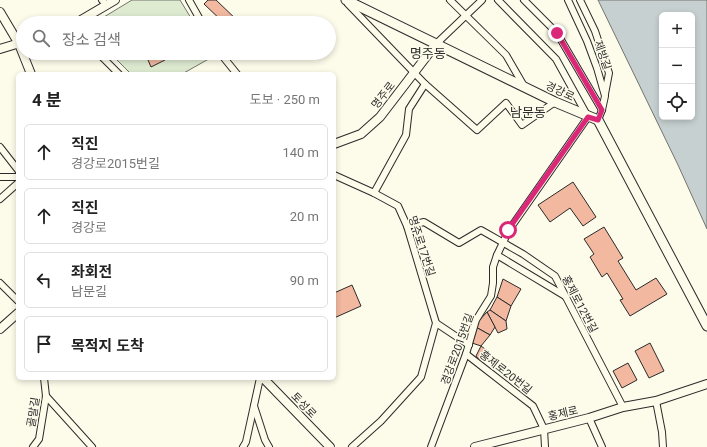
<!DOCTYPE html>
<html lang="ko">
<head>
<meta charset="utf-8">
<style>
	body { margin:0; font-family:Roboto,"Noto Sans KR",sans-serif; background:#f2f2f2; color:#222 }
	.controls { position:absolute; right:12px; top:12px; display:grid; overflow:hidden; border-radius:6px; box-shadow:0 2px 6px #0003 }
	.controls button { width:36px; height:36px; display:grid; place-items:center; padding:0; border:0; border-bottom:1px solid #e0e0e0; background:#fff; color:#222; font:20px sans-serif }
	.stop { position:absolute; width:12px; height:12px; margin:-9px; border:3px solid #db2777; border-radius:50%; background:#fff }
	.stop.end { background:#db2777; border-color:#fff; box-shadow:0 1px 4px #0008 }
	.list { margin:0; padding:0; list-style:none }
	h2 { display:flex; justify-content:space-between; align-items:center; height:52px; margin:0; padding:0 16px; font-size:17px }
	h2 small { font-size:13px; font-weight:400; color:#767676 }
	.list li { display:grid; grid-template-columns:26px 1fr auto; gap:12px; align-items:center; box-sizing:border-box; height:56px; margin:0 8px 8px; padding:0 8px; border:1px solid #e0e0e0; border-radius:6px }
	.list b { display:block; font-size:15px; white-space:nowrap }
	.list p { margin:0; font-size:13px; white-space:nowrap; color:#767676 }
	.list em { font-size:13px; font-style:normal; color:#767676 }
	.icon { flex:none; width:22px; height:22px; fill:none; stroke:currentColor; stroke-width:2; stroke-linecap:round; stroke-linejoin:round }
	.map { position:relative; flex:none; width:707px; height:447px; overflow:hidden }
	.search { position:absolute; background:#fff; box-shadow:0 2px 6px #0003; left:16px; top:16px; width:320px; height:44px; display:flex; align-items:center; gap:10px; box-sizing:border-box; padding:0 14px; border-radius:22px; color:#767676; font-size:15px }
	.panel { position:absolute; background:#fff; box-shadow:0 2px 6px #0003; left:16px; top:72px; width:320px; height:308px; border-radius:6px }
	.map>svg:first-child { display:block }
	.green { fill:#deebd1; stroke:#74746e }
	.water { fill:#c7d0d0; stroke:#74746e; fill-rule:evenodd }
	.building { fill:#f2b8a0; stroke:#2b2b2b }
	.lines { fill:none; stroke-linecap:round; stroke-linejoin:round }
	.street-casing { stroke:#2b2b2b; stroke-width:8 }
	.secondary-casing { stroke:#2b2b2b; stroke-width:10 }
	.primary-casing { stroke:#2b2b2b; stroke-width:11 }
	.street { stroke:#fdfbea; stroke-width:6 }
	.secondary { stroke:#fdfbea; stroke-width:8 }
	.primary { stroke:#fdfbea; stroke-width:9 }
	.route { stroke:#db2777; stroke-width:5 }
	.labels { text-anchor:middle; stroke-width:3; stroke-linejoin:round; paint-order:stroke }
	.street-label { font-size:11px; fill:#2b2b2b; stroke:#fdfbea }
	.quarter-label { font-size:13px; fill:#2b2b2b; stroke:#fdfbea }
</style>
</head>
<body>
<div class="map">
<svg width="707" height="447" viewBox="0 0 707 447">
	<rect width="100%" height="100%" fill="#fdfbea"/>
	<g class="green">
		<polygon points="132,0 180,0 194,23 94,23"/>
		<polygon points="110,53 212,53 214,56 182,74 131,74"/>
	</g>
	<path class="water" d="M598 0H707V229L678 165ZM662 15H692V117H662Z"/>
	<g class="building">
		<polygon points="208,0 216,0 239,22 237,23 224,23 204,4"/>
		<polygon points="186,17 190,23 180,23 179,21"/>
		<polygon points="145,53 162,53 165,60 151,67"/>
		<polygon points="573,182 596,217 583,226 570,208 550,222 538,205"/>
		<polygon points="604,227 623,258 618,261 636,290 656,278 667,294 630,316 620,300 623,299 607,273 602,277 590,257 594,254 584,239"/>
		<polygon points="503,279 521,289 511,306 497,297"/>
		<polygon points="352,285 361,306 334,318 334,293"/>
		<polygon points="497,297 511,306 506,321 490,310"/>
		<polygon points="490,310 506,321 507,329 498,333 487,312"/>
		<polygon points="487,312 495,327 490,335 474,326"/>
		<polygon points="474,326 490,335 481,346 469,342"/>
		<polygon points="650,343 664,371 649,378 635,351"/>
		<polygon points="481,346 489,352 482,364 476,356"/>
		<polygon points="628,363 637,380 622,388 613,371"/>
	</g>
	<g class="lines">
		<g class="street-casing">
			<g id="street">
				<polyline points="102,0 106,5"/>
				<polyline points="189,0 202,23"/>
				<polyline points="450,0 506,55 524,86"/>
				<polyline points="524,0 557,33 602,110"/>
				<polyline points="568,0 587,41 597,68 605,96 602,110 598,120"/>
				<polyline points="580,0 595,31 609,73 605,94"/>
				<polyline points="348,4 425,84 477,130 506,103 522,125 555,102"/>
				<polyline points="436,44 482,0"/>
				<polyline points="98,53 119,74"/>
				<polyline points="220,53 237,74"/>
				<polyline points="0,147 18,170"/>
				<polyline points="334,175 374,193 398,206 407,226 436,323 469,345"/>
				<polyline points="0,177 18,177"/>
				<polyline points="374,193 406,135 409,109 425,84"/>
				<polyline points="0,199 18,183"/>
				<polyline points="407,226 424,222 459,243 481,230 523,254 555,276 623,407"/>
				<polyline points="497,255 565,296"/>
				<polyline points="0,283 18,301"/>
				<polyline points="466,354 533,406 544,429 545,447"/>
				<polyline points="46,396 92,447"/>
				<polyline points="656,401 662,432 663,447"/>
				<polyline points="254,406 265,440 269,447"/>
				<polyline points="589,418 602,447"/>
				<polyline points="33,447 39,439 46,396 44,378"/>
				<polyline points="243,447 246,442 260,378"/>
				<polyline points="352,447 381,421 421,377 436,323"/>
				<polyline points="431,447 466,354 476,320 491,296 493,283 493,267 497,255 509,230 588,117 556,59 498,0"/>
			</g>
		</g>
		<g class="secondary-casing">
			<g id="secondary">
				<polyline points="0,12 19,44 31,74"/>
				<polyline points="76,23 115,0"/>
				<polyline points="0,49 23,42"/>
				<polyline points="334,144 361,134 380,117 436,44"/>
				<polyline points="0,329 18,313"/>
				<polyline points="263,378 330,447"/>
				<polyline points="475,447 589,418 623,407 656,401 707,384"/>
			</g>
		</g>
		<g class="primary-casing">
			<polyline id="primary" points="346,0 555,102 598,120 707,326"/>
		</g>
		<use href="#street" class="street"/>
		<use href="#secondary" class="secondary"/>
		<use href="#primary" class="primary"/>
	</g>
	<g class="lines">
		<polyline class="route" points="508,230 588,117 598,120 602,110 557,33"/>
	</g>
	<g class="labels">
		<g class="street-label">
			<text transform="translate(603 55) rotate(71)" y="4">제방길</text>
			<text transform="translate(560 91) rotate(25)" y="4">경강로</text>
			<text transform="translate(383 95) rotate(-52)" y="4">명주로</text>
			<text transform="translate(422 246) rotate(72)" y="4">명주로17번길</text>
			<text transform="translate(580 304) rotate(62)" y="4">홍제로12번길</text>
			<text transform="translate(457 349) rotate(-70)" y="4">경강로2015번길</text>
			<text transform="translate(506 372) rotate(38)" y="4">홍제로20번길</text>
			<text transform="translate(304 405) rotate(46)" y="4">토성로</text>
			<text transform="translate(33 412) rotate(-81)" y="4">골말길</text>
			<text transform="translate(563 413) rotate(-13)" y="4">홍제로</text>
		</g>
		<g class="quarter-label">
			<text x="428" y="58">명주동</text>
			<text x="528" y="117">남문동</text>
		</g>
	</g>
</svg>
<div class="controls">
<button>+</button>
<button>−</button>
<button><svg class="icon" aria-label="locate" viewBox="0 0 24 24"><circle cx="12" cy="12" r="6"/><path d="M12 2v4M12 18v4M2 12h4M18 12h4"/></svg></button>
</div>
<div class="stop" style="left:508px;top:230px"></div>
<div class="stop end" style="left:557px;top:33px"></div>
<div class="search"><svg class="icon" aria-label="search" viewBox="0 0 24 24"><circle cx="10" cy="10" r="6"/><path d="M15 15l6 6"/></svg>장소 검색</div>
<section class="panel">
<h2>4 분<small>도보 · 250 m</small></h2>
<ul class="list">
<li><svg class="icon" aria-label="ahead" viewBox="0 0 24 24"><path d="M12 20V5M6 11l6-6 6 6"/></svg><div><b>직진</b><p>경강로2015번길</p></div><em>140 m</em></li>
<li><svg class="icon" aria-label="ahead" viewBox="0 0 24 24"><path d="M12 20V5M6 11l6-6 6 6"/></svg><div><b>직진</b><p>경강로</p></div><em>20 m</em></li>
<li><svg class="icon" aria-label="left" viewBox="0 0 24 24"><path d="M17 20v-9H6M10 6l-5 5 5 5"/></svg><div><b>좌회전</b><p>남문길</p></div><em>90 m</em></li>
<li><svg class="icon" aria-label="arrive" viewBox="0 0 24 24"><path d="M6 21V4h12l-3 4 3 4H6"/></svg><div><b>목적지 도착</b></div></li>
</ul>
</section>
</div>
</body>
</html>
